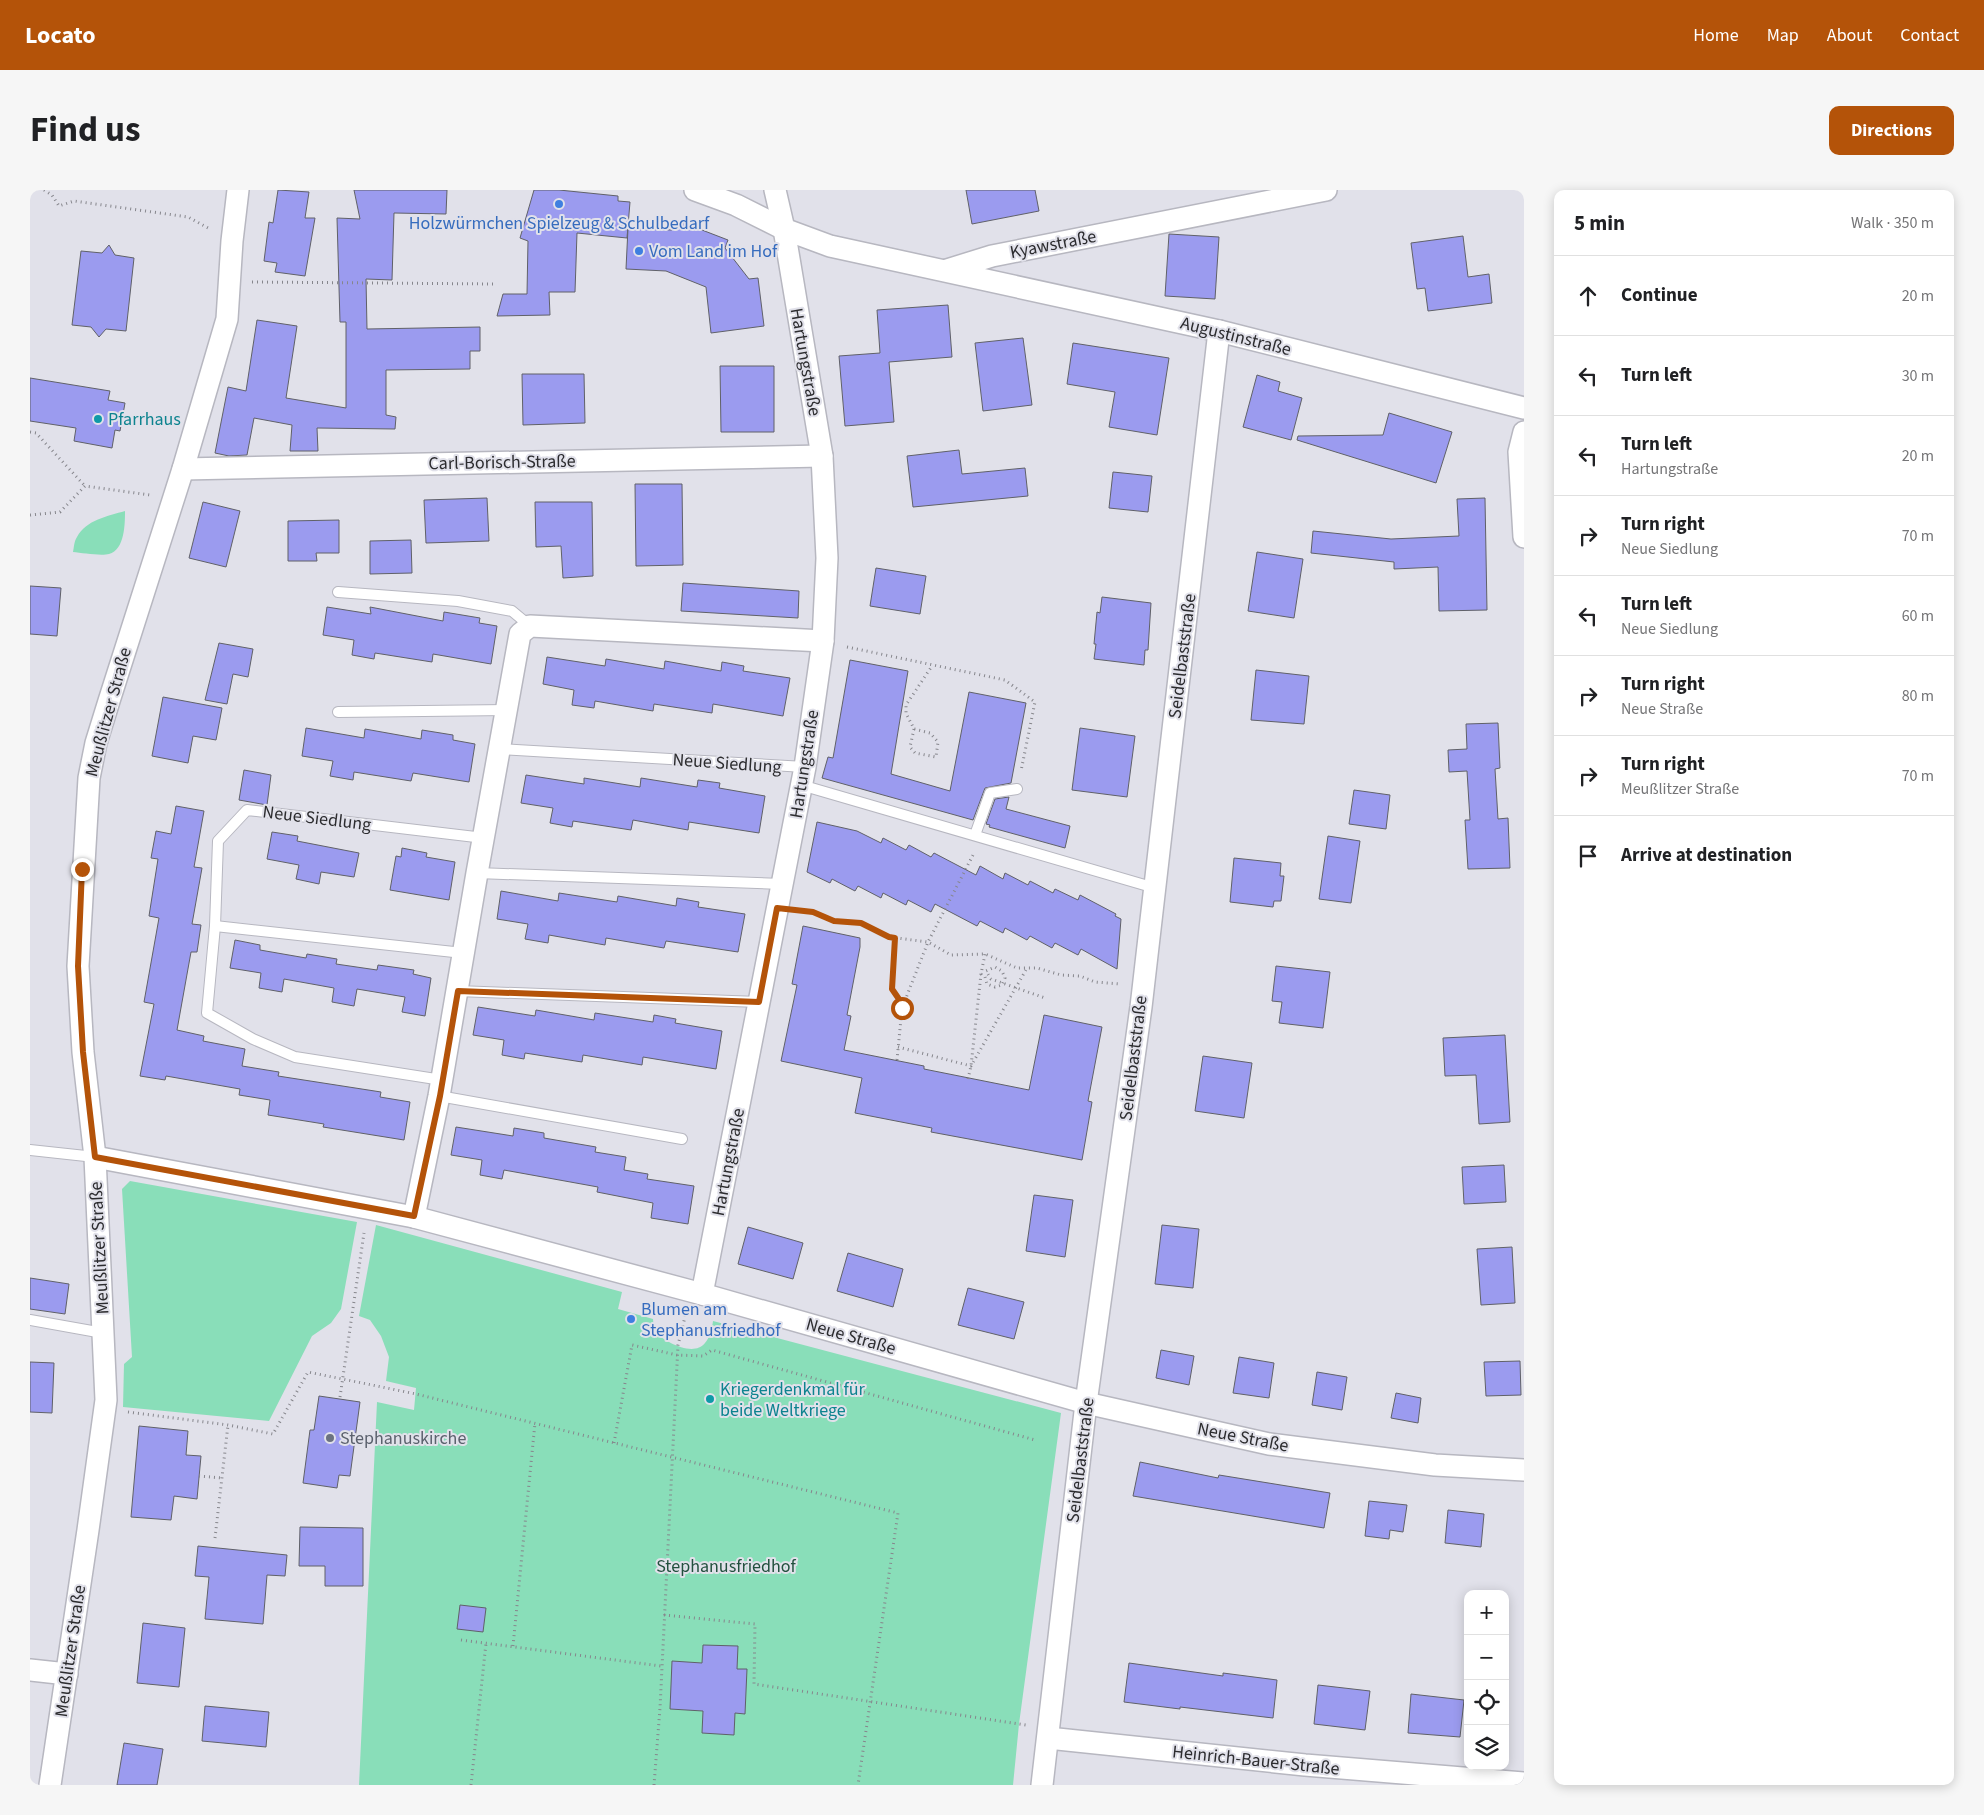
<!DOCTYPE html>
<html lang="en">
<head>
<meta charset="utf-8">
<style>
	body { margin:0; font-family:"Source Sans 3",sans-serif; background:#f6f6f6; color:#202124 }
	.controls { position:absolute; right:15px; bottom:15px; display:grid; overflow:hidden; border-radius:10px; box-shadow:0 2px 12px #0003 }
	.controls button { width:45px; height:45px; display:grid; place-items:center; padding:0; border:0; border-bottom:1px solid #e0e0e0; background:#fff; color:#202124; font:25px sans-serif }
	.stop { position:absolute; width:15px; height:15px; margin:-11px; border:4px solid #b45309; border-radius:50%; background:#fff }
	.stop.end { background:#b45309; border-color:#fff; box-shadow:0 1px 5px #0008 }
	.list { margin:0; padding:0; list-style:none }
	h2 { display:flex; justify-content:space-between; align-items:center; height:65px; margin:0; padding:0 20px; font-size:21px }
	h2 small { font-size:16px; font-weight:400; color:#757577 }
	.list li { display:grid; grid-template-columns:32px 1fr auto; gap:15px; align-items:center; box-sizing:border-box; height:80px; padding:0 20px; border-top:1px solid #e0e0e0 }
	.list b { display:block; font-size:19px; white-space:nowrap }
	.list p { margin:0; font-size:16px; white-space:nowrap; color:#757577 }
	.list em { font-size:16px; font-style:normal; color:#757577 }
	.icon { flex:none; width:28px; height:28px; fill:none; stroke:currentColor; stroke-width:2; stroke-linecap:round; stroke-linejoin:round }
	.map { position:relative; flex:none; width:1494px; height:1595px; overflow:hidden; border-radius:10px }
	header { display:flex; align-items:center; gap:30px; box-sizing:border-box; height:70px; padding:0 25px; background:#b45309; color:#fff }
	header strong { font-size:24px }
	nav { display:flex; gap:28px; margin-inline-start:auto; font-size:18px }
	.intro { display:flex; align-items:center; justify-content:space-between; box-sizing:border-box; height:120px; padding:0 30px }
	h1 { margin:0; font-size:35px }
	.button { padding:12px 22px; border-radius:10px; background:#b45309; color:#fff; font-size:18px; font-weight:700 }
	main { display:flex; gap:30px; padding:0 30px }
	aside { flex:1; background:#fff; border-radius:10px; box-shadow:0 2px 12px #0003 }
	.map>svg:first-child { display:block }
	.green { fill:#89deb9 }
	.building { fill:#9b9bef; stroke:#606168 }
	.lines { fill:none; stroke-linecap:round; stroke-linejoin:round }
	.service-casing { stroke:#b7b7c0; stroke-width:12 }
	.minor-casing { stroke:#b7b7c0; stroke-width:24 }
	.path { stroke:#86868c; stroke-width:3; stroke-dasharray:1 4; stroke-linecap:butt }
	.service { stroke:#fff; stroke-width:10 }
	.minor { stroke:#fff; stroke-width:21 }
	.route { stroke:#b45309; stroke-width:6 }
	.shop-dot { fill:#3f7fe0; stroke:#e1e1ea; stroke-width:2 }
	.culture-dot { fill:#0f9aa8; stroke:#e1e1ea; stroke-width:2 }
	.worship-dot { fill:#6b7280; stroke:#e1e1ea; stroke-width:2 }
	.labels { text-anchor:middle; stroke-width:4; stroke-linejoin:round; paint-order:stroke }
	.shop-label { font-size:18px; fill:#366cbe; stroke:#e1e1ea; text-anchor:start }
	.street-label { font-size:18px; fill:#2c2c2f; stroke:#e1e1ea }
	.culture-label { font-size:18px; fill:#0d838f; stroke:#e1e1ea; text-anchor:start }
	.worship-label { font-size:18px; fill:#5b616d; stroke:#e1e1ea; text-anchor:start }
	.park-label { font-size:18px; fill:#22503e; stroke:#e1e1ea }
</style>
</head>
<body>
<header>
<strong>Locato</strong>
<nav><a>Home</a><a>Map</a><a>About</a><a>Contact</a></nav>
</header>
<div class="intro"><h1>Find us</h1><a class="button">Directions</a></div>
<main>
<div class="map">
<svg width="1494" height="1595" viewBox="0 0 1494 1595">
	<rect width="100%" height="100%" fill="#e1e1ea"/>
	<g class="green">
		<path d="M95 321C95 333 95 360 79 364 71 366 52 363 43 362 44 358 44 351 47 347 56 330 78 326 95 321Z"/>
		<polygon points="100,991 327,1032 311,1119 301,1133 282,1146 239,1231 93,1217 94,1174 102,1167 92,999"/>
		<path d="M346 1035 592 1102 588 1119 623 1129 624 1142C635 1151 663 1168 675 1153 680 1147 682 1139 683 1131L1031 1223 989 1534 983 1595H329L347 1212 384 1220 386 1198 356 1191 359 1167 351 1146 340 1130 329 1126Z"/>
	</g>
	<g class="building">
		<polygon points="248,0 279,2 275,28 285,28 275,86 245,82 247,73 234,71 239,32 243,33"/>
		<polygon points="324,0 417,0 416,24 364,23 362,90 336,89 337,139 450,137 450,161 440,161 440,179 356,180 356,225 366,227 365,239 287,238 288,261 260,261 262,235 224,228 217,265 199,266 185,263 198,197 216,201 227,130 267,136 256,208 316,218 316,132 310,132 307,28 330,29"/>
		<polygon points="504,0 529,0 588,6 588,11 600,12 597,48 547,43 545,102 519,102 520,125 467,126 473,104 497,104 498,51 490,48"/>
		<polygon points="936,0 1005,0 1009,21 942,34"/>
		<polygon points="646,30 698,50 695,58 719,89 728,88 734,136 681,143 676,97 636,81 596,79 598,38 642,40"/>
		<polygon points="1139,44 1189,47 1185,109 1135,106"/>
		<polygon points="1433,46 1438,87 1459,84 1462,113 1398,121 1395,98 1387,99 1381,53"/>
		<polygon points="79,55 85,65 104,68 96,141 76,139 69,147 61,137 42,135 51,61 72,63"/>
		<polygon points="918,115 922,167 859,172 864,232 815,236 809,166 850,163 847,120"/>
		<polygon points="993,148 1002,215 953,221 945,153"/>
		<polygon points="1043,153 1139,168 1127,245 1079,237 1085,202 1037,194"/>
		<polygon points="690,176 744,176 744,242 691,242"/>
		<polygon points="492,184 554,184 555,233 493,235"/>
		<polygon points="1227,185 1250,192 1248,201 1272,208 1261,250 1213,237"/>
		<polygon points="0,188 80,201 78,210 95,213 90,241 85,240 82,258 44,251 46,238 0,231"/>
		<polygon points="1359,223 1422,242 1406,293 1267,250 1268,246 1353,245"/>
		<polygon points="929,260 932,284 995,278 998,306 883,317 877,266"/>
		<polygon points="1083,282 1122,286 1118,322 1079,318"/>
		<polygon points="605,294 652,294 653,375 606,376"/>
		<polygon points="457,308 459,351 396,353 394,310"/>
		<polygon points="1455,308 1457,420 1409,421 1408,377 1364,379 1364,372 1281,363 1283,341 1361,349 1429,346 1427,309"/>
		<polygon points="173,312 210,321 196,377 159,368"/>
		<polygon points="505,312 562,312 563,386 533,388 531,356 506,357"/>
		<polygon points="309,330 309,363 286,363 287,371 258,371 258,331"/>
		<polygon points="381,350 382,383 340,384 340,351"/>
		<polygon points="1227,362 1273,369 1264,428 1218,421"/>
		<polygon points="846,378 896,386 890,424 840,416"/>
		<polygon points="653,393 769,401 768,428 651,421"/>
		<polygon points="0,396 31,398 27,446 0,444"/>
		<polygon points="1072,407 1121,413 1118,460 1115,460 1114,475 1064,469 1066,454 1064,454 1067,422 1070,423"/>
		<polygon points="297,417 341,424 340,417 413,431 414,422 450,428 449,433 467,436 461,474 403,464 402,472 345,463 344,469 322,465 324,450 293,445"/>
		<polygon points="189,453 223,459 218,487 203,484 197,514 175,510"/>
		<polygon points="517,467 575,476 576,469 634,479 635,471 691,481 692,472 714,476 713,481 760,488 753,526 683,514 682,523 624,514 623,521 565,511 564,518 542,515 544,500 513,494"/>
		<polygon points="820,470 878,481 861,584 920,601 939,502 996,513 981,593 955,598 943,630 792,588 798,567 803,568"/>
		<polygon points="1226,480 1279,486 1274,534 1221,530"/>
		<polygon points="133,507 192,518 186,550 163,546 158,573 122,566"/>
		<polygon points="1468,533 1470,578 1465,579 1468,629 1478,628 1480,678 1438,679 1435,630 1440,630 1437,581 1419,582 1418,560 1437,559 1436,534"/>
		<polygon points="276,538 334,548 335,539 391,549 392,540 423,545 423,550 445,554 439,592 383,583 381,591 324,582 323,590 300,586 303,571 272,566"/>
		<polygon points="1050,538 1105,546 1097,607 1042,600"/>
		<polygon points="214,580 241,585 237,615 209,610"/>
		<polygon points="496,585 554,594 554,588 610,597 611,588 667,597 668,590 690,593 689,598 735,606 729,643 659,632 658,640 603,630 601,640 543,631 542,637 520,633 523,618 491,613"/>
		<polygon points="1324,600 1360,605 1356,639 1319,634"/>
		<polygon points="979,607 976,619 1040,636 1035,658 959,637 960,635 956,634 965,609"/>
		<polygon points="146,616 174,621 164,677 172,678 162,734 171,735 167,762 161,762 147,840 174,846 173,851 215,859 212,876 249,882 248,886 351,902 350,907 380,912 374,950 293,937 294,934 238,925 240,910 209,905 210,899 136,886 135,890 110,886 124,814 114,812 129,728 119,726 128,669 121,668 126,641 141,644"/>
		<polygon points="787,632 827,641 851,653 853,648 876,660 879,655 901,667 904,663 946,685 950,676 973,689 975,683 998,695 1000,691 1023,703 1025,699 1048,710 1050,705 1086,724 1085,726 1091,729 1087,779 1051,759 1048,765 1025,753 1022,758 1000,746 997,750 975,738 973,743 950,731 947,736 905,714 901,722 878,710 876,715 853,703 851,708 828,696 825,701 802,689 800,693 777,682"/>
		<polygon points="242,642 268,646 267,651 329,663 324,687 291,682 289,694 266,689 269,675 237,669"/>
		<polygon points="1298,646 1330,651 1321,713 1289,709"/>
		<polygon points="372,658 397,663 396,667 425,672 419,710 360,700 366,666 371,667"/>
		<polygon points="1204,668 1251,673 1250,686 1254,686 1251,711 1244,711 1243,717 1200,712"/>
		<polygon points="471,701 528,711 529,703 587,712 588,706 646,716 647,708 669,712 668,717 715,724 708,762 636,751 634,758 576,748 575,755 519,745 518,753 495,749 498,734 467,729"/>
		<polygon points="773,736 830,748 830,757 817,825 821,826 814,860 894,876 894,879 999,900 1014,825 1072,837 1058,911 1062,912 1052,970 901,942 902,938 825,923 832,888 751,871 767,795 762,794"/>
		<polygon points="205,750 230,755 230,760 276,768 277,764 307,769 306,774 347,780 348,775 384,780 383,784 401,788 395,826 372,822 375,807 327,799 324,816 302,812 304,798 254,789 252,802 229,798 231,783 200,778"/>
		<polygon points="1246,776 1300,782 1293,838 1249,833 1252,812 1242,811"/>
		<polygon points="448,817 505,826 506,820 564,830 565,823 623,832 624,825 646,829 645,833 692,841 686,879 613,867 612,875 553,865 552,872 495,863 494,869 472,865 474,850 443,845"/>
		<polygon points="1475,845 1480,932 1449,934 1446,885 1415,886 1413,848"/>
		<polygon points="1173,866 1222,873 1214,928 1165,921"/>
		<polygon points="426,937 483,946 484,938 514,943 514,948 566,957 565,962 596,967 594,980 618,984 617,989 664,996 658,1034 621,1028 623,1013 567,1002 568,997 474,980 472,989 450,985 452,970 421,965"/>
		<polygon points="1474,975 1476,1012 1434,1014 1432,977"/>
		<polygon points="1004,1005 1043,1010 1035,1067 996,1061"/>
		<polygon points="1132,1035 1169,1039 1163,1098 1125,1094"/>
		<polygon points="718,1037 773,1053 763,1089 708,1074"/>
		<polygon points="1482,1057 1485,1113 1451,1115 1447,1059"/>
		<polygon points="818,1063 873,1079 863,1117 807,1101"/>
		<polygon points="0,1088 39,1094 35,1124 0,1119"/>
		<polygon points="938,1098 994,1112 984,1149 928,1135"/>
		<polygon points="1131,1160 1164,1166 1159,1195 1126,1188"/>
		<polygon points="1209,1167 1244,1173 1239,1208 1203,1203"/>
		<polygon points="1490,1171 1491,1205 1456,1206 1454,1172"/>
		<polygon points="0,1172 24,1173 22,1223 0,1222"/>
		<polygon points="1287,1182 1317,1187 1312,1220 1282,1215"/>
		<polygon points="1366,1203 1391,1208 1388,1233 1361,1228"/>
		<polygon points="289,1206 330,1212 320,1286 309,1285 307,1298 273,1293 280,1240 284,1240"/>
		<polygon points="109,1236 158,1241 156,1265 171,1266 167,1309 144,1306 141,1330 101,1327"/>
		<polygon points="1110,1272 1188,1288 1189,1285 1300,1303 1294,1338 1103,1306"/>
		<polygon points="1339,1311 1377,1315 1373,1342 1360,1340 1359,1349 1335,1346"/>
		<polygon points="1418,1320 1454,1324 1451,1357 1415,1353"/>
		<polygon points="270,1337 333,1338 333,1396 295,1396 295,1376 269,1376"/>
		<polygon points="168,1356 257,1365 255,1386 237,1385 233,1434 175,1429 179,1387 165,1386"/>
		<polygon points="430,1415 456,1418 453,1442 427,1439"/>
		<polygon points="113,1433 155,1438 149,1497 107,1493"/>
		<polygon points="673,1455 708,1456 707,1479 717,1479 715,1524 705,1523 704,1545 672,1543 673,1521 640,1519 642,1471 672,1473"/>
		<polygon points="1099,1473 1193,1486 1193,1483 1247,1490 1243,1528 1150,1517 1150,1519 1094,1512"/>
		<polygon points="1288,1495 1340,1501 1335,1540 1284,1534"/>
		<polygon points="1381,1504 1434,1510 1430,1547 1378,1543"/>
		<polygon points="175,1516 239,1522 236,1557 172,1551"/>
		<polygon points="94,1553 133,1559 127,1595 87,1595"/>
	</g>
	<g class="lines">
		<g class="service-casing">
			<g id="service">
				<polyline points="308,402 428,411 482,421 500,436"/>
				<polyline points="308,522 478,520"/>
				<polyline points="469,559 775,577"/>
				<polyline points="771,595 1125,698"/>
				<polyline points="945,645 960,603 987,599"/>
				<polyline points="447,683 752,694"/>
				<polyline points="185,736 433,763"/>
				<polyline points="427,801 729,812"/>
				<polyline points="412,890 265,867 223,849 177,823 185,736 188,651 217,620 454,648"/>
				<polyline points="409,906 652,949"/>
				<polyline points="0,960 65,967"/>
				<polyline points="0,1130 73,1143"/>
			</g>
		</g>
		<g class="minor-casing">
			<g id="minor">
				<polyline points="665,0 706,15 754,39 800,56 1189,141 1494,218"/>
				<polyline points="917,80 962,66 1296,0"/>
				<polyline points="1494,242 1489,262 1494,347"/>
				<polyline points="153,279 792,266"/>
				<polyline points="65,967 384,1027 672,1104 1056,1213 1239,1254 1405,1275 1494,1280"/>
				<polyline points="384,1027 409,906 447,683 490,444 500,436 793,451"/>
				<polyline points="672,1104 775,577 793,451 797,368 792,266 754,39 745,0"/>
				<polyline points="0,1480 37,1484"/>
				<polyline points="1018,1548 1275,1575 1494,1593"/>
				<polyline points="20,1595 58,1340 76,1210 65,967 53,862 48,776 59,588 66,553 79,511 153,279 197,129 202,51 208,0"/>
				<polyline points="1012,1595 1056,1213 1111,817 1189,141"/>
			</g>
		</g>
		<g class="path">
			<polyline points="0,0 1,0"/>
			<polyline points="14,0 22,5 29,16 44,11 158,27 180,39"/>
			<polyline points="222,92 467,94"/>
			<polyline points="0,242 6,243 55,296"/>
			<polyline points="0,325 30,322 55,296 120,305"/>
			<polyline points="817,457 975,490 1005,512 991,581"/>
			<polyline points="884,539 880,557 885,563 906,567 908,552 900,543 884,539 876,523 876,515 902,476"/>
			<polyline points="771,720 783,722 804,731 831,733 859,747 898,752 921,765 955,764 987,778 1007,778 1031,785 1050,786 1065,792 1090,794"/>
			<polyline points="865,748 862,799 873,815"/>
			<polyline points="951,784 955,787 957,794 965,797 972,795 975,788 972,781 965,777 956,781 961,789 1015,808"/>
			<polyline points="868,857 941,876 997,778"/>
			<polyline points="867,870 872,818 898,752 943,665"/>
			<polyline points="938,889 941,876 951,784 955,764"/>
			<polyline points="310,1207 334,1043"/>
			<polyline points="98,1222 198,1235 243,1244 278,1182 386,1204 868,1323 828,1595"/>
			<polyline points="584,1253 602,1155 647,1165 673,1166 682,1160 1005,1250"/>
			<polyline points="169,1286 192,1288"/>
			<polyline points="185,1348 198,1235"/>
			<polyline points="634,1425 725,1434 724,1494 996,1535"/>
			<polyline points="431,1450 631,1476"/>
			<polyline points="483,1456 505,1233"/>
			<polyline points="441,1595 456,1453"/>
			<polyline points="624,1595 630,1518 648,1155 656,1123"/>
		</g>
		<use href="#service" class="service"/>
		<use href="#minor" class="minor"/>
	</g>
	<g class="lines">
		<polyline class="route" points="52,679 48,776 53,862 65,967 384,1026 410,906 428,801 729,812 747,718 783,722 804,731 831,733 859,747 865,748 862,799 873,815 872,818"/>
	</g>
	<g class="shop-dot">
		<circle cx="529" cy="14" r="5"/>
		<circle cx="609" cy="61" r="5"/>
		<circle cx="601" cy="1129" r="5"/>
	</g>
	<g class="culture-dot">
		<circle cx="68" cy="229" r="5"/>
		<circle cx="680" cy="1209" r="5"/>
	</g>
	<circle class="worship-dot" cx="300" cy="1248" r="5"/>
	<g class="labels">
		<g class="shop-label">
			<text x="529" y="39" text-anchor="middle">Holzwürmchen Spielzeug &amp; Schulbedarf</text>
			<text x="619" y="67">Vom Land im Hof</text>
			<text x="611" y="1125">Blumen am<tspan x="611" dy="21">Stephanusfriedhof</tspan></text>
		</g>
		<g class="street-label">
			<text transform="translate(1023 54) rotate(-11)" y="6">Kyawstraße</text>
			<text transform="translate(1206 146) rotate(14)" y="6">Augustinstraße</text>
			<text transform="translate(776 172) rotate(80)" y="6">Hartungstraße</text>
			<text transform="translate(472 272) rotate(-1)" y="6">Carl-Borisch-Straße</text>
			<text transform="translate(1152 466) rotate(-83)" y="6">Seidelbaststraße</text>
			<text transform="translate(78 522) rotate(-75)" y="6">Meußlitzer Straße</text>
			<text transform="translate(697 573) rotate(4)" y="6">Neue Siedlung</text>
			<text transform="translate(774 574) rotate(-81)" y="6">Hartungstraße</text>
			<text transform="translate(287 628) rotate(7)" y="6">Neue Siedlung</text>
			<text transform="translate(1103 868) rotate(-83)" y="6">Seidelbaststraße</text>
			<text transform="translate(698 972) rotate(-79)" y="6">Hartungstraße</text>
			<text transform="translate(69 1058) rotate(-93)" y="6">Meußlitzer Straße</text>
			<text transform="translate(821 1146) rotate(16)" y="6">Neue Straße</text>
			<text transform="translate(1213 1247) rotate(11)" y="6">Neue Straße</text>
			<text transform="translate(1050 1270) rotate(-83)" y="6">Seidelbaststraße</text>
			<text transform="translate(40 1461) rotate(-82)" y="6">Meußlitzer Straße</text>
			<text transform="translate(1226 1570) rotate(6)" y="6">Heinrich-Bauer-Straße</text>
		</g>
		<g class="culture-label">
			<text x="78" y="235">Pfarrhaus</text>
			<text x="690" y="1205">Kriegerdenkmal für<tspan x="690" dy="21">beide Weltkriege</tspan></text>
		</g>
		<g class="worship-label">
			<text x="310" y="1254">Stephanuskirche</text>
		</g>
		<g class="park-label">
			<text x="696" y="1382">Stephanusfriedhof</text>
		</g>
	</g>
</svg>
<div class="controls">
<button>+</button>
<button>−</button>
<button><svg class="icon" aria-label="locate" viewBox="0 0 24 24"><circle cx="12" cy="12" r="6"/><path d="M12 2v4M12 18v4M2 12h4M18 12h4"/></svg></button>
<button><svg class="icon" aria-label="layers" viewBox="0 0 24 24"><path d="M12 4l9 5-9 5-9-5zM3 14l9 5 9-5"/></svg></button>
</div>
<div class="stop" style="left:872px;top:818px"></div>
<div class="stop end" style="left:52px;top:679px"></div>
</div>
<aside>
<h2>5 min<small>Walk · 350 m</small></h2>
<ul class="list">
<li><svg class="icon" aria-label="ahead" viewBox="0 0 24 24"><path d="M12 20V5M6 11l6-6 6 6"/></svg><div><b>Continue</b></div><em>20 m</em></li>
<li><svg class="icon" aria-label="left" viewBox="0 0 24 24"><path d="M17 20v-9H6M10 6l-5 5 5 5"/></svg><div><b>Turn left</b></div><em>30 m</em></li>
<li><svg class="icon" aria-label="left" viewBox="0 0 24 24"><path d="M17 20v-9H6M10 6l-5 5 5 5"/></svg><div><b>Turn left</b><p>Hartungstraße</p></div><em>20 m</em></li>
<li><svg class="icon" aria-label="right" viewBox="0 0 24 24"><path d="M7 20v-9h11M14 6l5 5-5 5"/></svg><div><b>Turn right</b><p>Neue Siedlung</p></div><em>70 m</em></li>
<li><svg class="icon" aria-label="left" viewBox="0 0 24 24"><path d="M17 20v-9H6M10 6l-5 5 5 5"/></svg><div><b>Turn left</b><p>Neue Siedlung</p></div><em>60 m</em></li>
<li><svg class="icon" aria-label="right" viewBox="0 0 24 24"><path d="M7 20v-9h11M14 6l5 5-5 5"/></svg><div><b>Turn right</b><p>Neue Straße</p></div><em>80 m</em></li>
<li><svg class="icon" aria-label="right" viewBox="0 0 24 24"><path d="M7 20v-9h11M14 6l5 5-5 5"/></svg><div><b>Turn right</b><p>Meußlitzer Straße</p></div><em>70 m</em></li>
<li><svg class="icon" aria-label="arrive" viewBox="0 0 24 24"><path d="M6 21V4h12l-3 4 3 4H6"/></svg><div><b>Arrive at destination</b></div></li>
</ul>
</aside>
</main>
</body>
</html>
